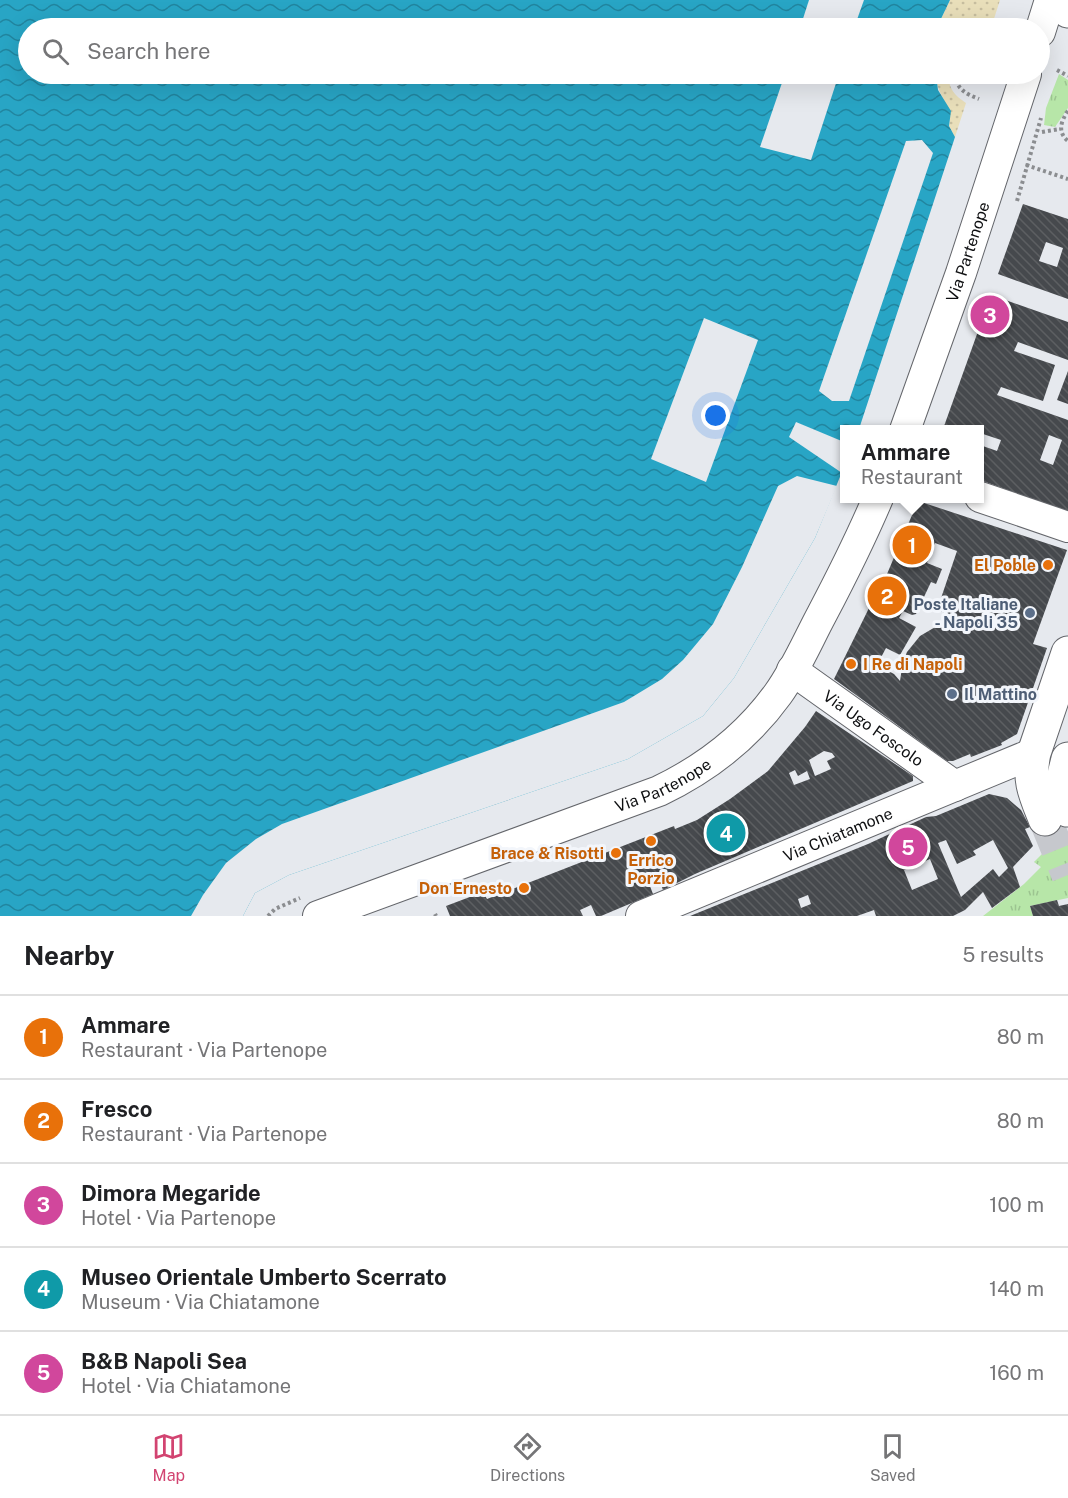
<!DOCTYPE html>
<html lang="en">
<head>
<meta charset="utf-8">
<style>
	body { margin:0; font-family:"Public Sans",sans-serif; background:#f6f6f6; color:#202124 }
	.you { position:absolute; left:716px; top:416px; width:21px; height:21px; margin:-15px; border:4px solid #fff; border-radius:50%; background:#1a73e8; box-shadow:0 0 0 9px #1a73e833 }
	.badge { display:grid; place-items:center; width:39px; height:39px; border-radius:50%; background:#d24471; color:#fff; font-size:20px; font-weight:700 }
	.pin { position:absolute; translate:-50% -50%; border:3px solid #fff; box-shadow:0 2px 6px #0006 }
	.popup { position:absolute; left:840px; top:425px; width:144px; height:78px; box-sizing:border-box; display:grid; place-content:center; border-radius:0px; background:#fff; filter:drop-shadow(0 2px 4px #0005); font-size:20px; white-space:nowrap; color:#757577 }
	.popup b { font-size:22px; color:#202124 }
	.popup::after { content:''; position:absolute; left:50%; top:100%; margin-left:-12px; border:12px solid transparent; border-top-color:#fff }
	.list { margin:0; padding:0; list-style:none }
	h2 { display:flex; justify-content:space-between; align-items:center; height:78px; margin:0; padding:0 24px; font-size:26px }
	h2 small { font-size:20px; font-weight:400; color:#757577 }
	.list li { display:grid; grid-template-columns:39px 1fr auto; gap:18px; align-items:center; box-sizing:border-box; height:84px; padding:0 24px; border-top:2px solid #e0e0e0 }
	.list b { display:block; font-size:22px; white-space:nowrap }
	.list p { margin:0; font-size:20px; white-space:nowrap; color:#757577 }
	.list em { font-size:20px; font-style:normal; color:#757577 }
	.icon { flex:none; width:33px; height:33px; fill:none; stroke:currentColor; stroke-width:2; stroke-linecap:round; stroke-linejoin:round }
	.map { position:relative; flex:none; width:1068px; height:916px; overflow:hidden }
	.search { position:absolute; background:#fff; box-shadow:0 6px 24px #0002; left:18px; right:18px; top:18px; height:66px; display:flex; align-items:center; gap:15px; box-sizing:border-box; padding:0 21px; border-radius:33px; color:#757577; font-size:22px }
	.sheet { height:498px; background:#fff }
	nav { display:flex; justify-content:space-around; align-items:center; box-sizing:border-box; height:84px; border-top:2px solid #e0e0e0; background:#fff; font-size:16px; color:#757577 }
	nav a { display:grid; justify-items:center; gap:3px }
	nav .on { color:#d24471 }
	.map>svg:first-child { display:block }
	.grass { fill:url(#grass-tufts) }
	.sand { fill:url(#sand-dots) }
	.water { fill:url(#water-waves) }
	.pier { fill:#e6e9ee }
	.building { fill:url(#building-back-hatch); fill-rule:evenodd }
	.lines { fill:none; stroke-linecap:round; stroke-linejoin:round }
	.major-tunnel { stroke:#c6c8cd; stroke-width:33; stroke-dasharray:33 16; stroke-linecap:butt }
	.minor-casing { stroke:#64666b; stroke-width:32 }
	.major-casing { stroke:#64666b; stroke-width:35 }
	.path { stroke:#8b8d90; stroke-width:4; stroke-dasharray:3 3; stroke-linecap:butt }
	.minor { stroke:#fff; stroke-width:30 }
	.major { stroke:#fff; stroke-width:33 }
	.food-dot { fill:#e8710a; stroke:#f3f6fb; stroke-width:2 }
	.service-dot { fill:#5c6f8a; stroke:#f3f6fb; stroke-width:2 }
	.labels { text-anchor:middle; stroke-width:6; stroke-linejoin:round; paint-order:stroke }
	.street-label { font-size:16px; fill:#0e0f11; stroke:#f3f6fb }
	.food-label { font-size:16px; font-weight:bold; fill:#c56008; stroke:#f3f6fb; text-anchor:end }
	.service-label { font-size:16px; font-weight:bold; fill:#4e5e75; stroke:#f3f6fb; text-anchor:end }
</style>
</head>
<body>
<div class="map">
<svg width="1068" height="916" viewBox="0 0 1068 916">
	<defs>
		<pattern id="grass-tufts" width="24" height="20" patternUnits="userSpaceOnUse" patternTransform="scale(1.5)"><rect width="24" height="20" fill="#b7e6a8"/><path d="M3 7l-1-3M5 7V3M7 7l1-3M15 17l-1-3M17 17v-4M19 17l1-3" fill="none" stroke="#9cc490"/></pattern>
		<pattern id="sand-dots" width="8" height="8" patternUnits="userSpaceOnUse" patternTransform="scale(1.5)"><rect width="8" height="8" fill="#e9dfba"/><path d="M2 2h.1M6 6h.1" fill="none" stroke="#c7be9f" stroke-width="1.8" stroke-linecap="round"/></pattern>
		<pattern id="water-waves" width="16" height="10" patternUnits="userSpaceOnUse" patternTransform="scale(1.5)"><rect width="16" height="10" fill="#28a5c5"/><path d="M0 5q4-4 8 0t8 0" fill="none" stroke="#21859f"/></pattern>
		<pattern id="building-back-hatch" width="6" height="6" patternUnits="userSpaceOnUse" patternTransform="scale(1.5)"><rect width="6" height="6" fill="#46494d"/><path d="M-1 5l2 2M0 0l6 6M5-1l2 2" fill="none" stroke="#5d5f62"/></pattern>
	</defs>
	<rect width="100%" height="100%" fill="#e6e9ee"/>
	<g class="grass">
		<polygon points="1059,74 1068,80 1068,108 1055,127 1044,125 1046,108"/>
		<polygon points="1068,836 1068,898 1030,906 1033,916 983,916 1024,884 1041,867 1034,862 1055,841"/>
	</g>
	<g class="sand">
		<polygon points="950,0 1000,0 991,28 941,28 939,23"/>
		<path d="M936 74H948C949 89 954 95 966 103L955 137 949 126C954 106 935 94 936 74Z"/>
	</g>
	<polygon class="water" points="0,0 950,0 939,23 941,28 28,28 28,74 936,74 938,90 951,111 949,126 955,137 859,429 844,430 844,467 815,538 734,678 703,716 628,759 289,875 255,893 243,916 0,916"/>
	<g class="pier">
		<polygon points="809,0 864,0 854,28 800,28"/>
		<polygon points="785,74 839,74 811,160 760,147"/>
		<polygon points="922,140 933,153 849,401 832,401 819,391 906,141"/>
		<polygon points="704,318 758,340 706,482 651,459"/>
		<polygon points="796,422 844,442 844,467 842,473 789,437"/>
		<polygon points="797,476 837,486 815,538 734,678 703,716 628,759 289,875 255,893 243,916 191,916 203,895 226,863 256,839 282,824 624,702 662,679 683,660 713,624 742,567 778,486"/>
	</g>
	<g class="building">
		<polygon points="969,74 982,74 979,83 968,80"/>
		<path d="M1023 204 1068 219V299L998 274ZM1046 242 1063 248 1057 267 1039 261Z"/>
		<path d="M991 295 1068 322V360L1018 342 1014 351 1055 365 1043 401 1001 387 997 395 1068 420V512L980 480V445L997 451 1001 440 980 433V429H943ZM1049 435 1062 440 1053 465 1040 460Z"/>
		<polygon points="1068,371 1068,404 1057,400"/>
		<path d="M918 501 1067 550 1033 644 1047 648 1017 734 1001 743 1002 745 971 757 970 754 953 761H947L834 679 869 608 870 593 876 582 887 574ZM935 543 957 551 937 610 976 624 957 622 947 623 937 626 920 636 907 652 903 661 900 681 894 674 877 665 886 648 900 655 916 627 899 618 903 611 912 615 916 614 931 582 936 584 942 569 927 563Z"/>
		<path d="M816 711 913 776V781L695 874 663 890 658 877 648 881 653 894 601 916H596L591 905 580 910 583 916H450L446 906 483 892 487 899 674 826 675 829 697 820 730 799 768 771 805 727ZM824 751 832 753 835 757 827 761 831 769 815 776 809 760ZM795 770 798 776 807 771 810 779 794 785 789 773Z"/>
		<path d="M989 794 1007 798 1021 810 1030 827 1025 829 1033 846 1013 867 1020 887 992 908 983 892 965 910 953 916H876L874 910 857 916H690L868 844 926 817 936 816ZM946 840 957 864 976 855 973 851 993 840 1008 868 999 877 993 869 961 897 938 843ZM930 859 938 879 912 890 904 870ZM808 895 811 904 801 908 798 899Z"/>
		<polygon points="1057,900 1059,906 1068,904 1068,916 1033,916 1030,906"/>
	</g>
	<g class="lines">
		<polyline class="major-tunnel" points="1045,819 1068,875"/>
		<g class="minor-casing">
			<g id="minor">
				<polyline points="1040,32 1050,0"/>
				<path id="s1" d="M905 430 961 273 1026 74"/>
				<polyline points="980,497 1068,527"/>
				<path id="s2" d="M792 670 955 786"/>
				<path id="s3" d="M318 916 659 791C707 768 747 737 778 694 796 669 808 640 822 614 842 576 861 538 878 498"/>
				<path id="s4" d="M641 916 1034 753"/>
			</g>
		</g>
		<g class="major-casing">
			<g id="major">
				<polyline points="1060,0 1068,11"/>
				<polyline points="1067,810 1063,779 1068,759"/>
				<path d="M1045 819C1035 794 1028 780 1034 753L1068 653"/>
			</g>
		</g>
		<g class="path">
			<polyline points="1057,70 1068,76"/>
			<path d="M955 74C956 89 966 94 979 99"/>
			<path d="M1068 111C1061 121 1057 132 1068 141"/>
			<polyline points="1042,132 1060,129"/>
			<polyline points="1026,165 1068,179"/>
			<polyline points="1017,201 1041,118"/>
			<polyline points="435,914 436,916"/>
			<polyline points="268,916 275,909 300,898"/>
		</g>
		<use href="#minor" class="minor"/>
		<use href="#major" class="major"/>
	</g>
	<g class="food-dot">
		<circle cx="1048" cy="565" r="6"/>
		<circle cx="851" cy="664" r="6"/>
		<circle cx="651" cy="841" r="6"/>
		<circle cx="616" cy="853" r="6"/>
		<circle cx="524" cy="888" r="6"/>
	</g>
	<g class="service-dot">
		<circle cx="1030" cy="613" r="6"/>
		<circle cx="952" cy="694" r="6"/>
	</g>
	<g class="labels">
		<g class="street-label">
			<text dy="6" stroke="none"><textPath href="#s1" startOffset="189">Via Partenope</textPath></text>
			<text dy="6" stroke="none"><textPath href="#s2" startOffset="100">Via Ugo Foscolo</textPath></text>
			<text dy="6" stroke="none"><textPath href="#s3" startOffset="369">Via Partenope</textPath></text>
			<text dy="6" stroke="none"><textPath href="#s4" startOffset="213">Via Chiatamone</textPath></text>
		</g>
		<g class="food-label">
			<text x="1036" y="571">El Poble</text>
			<text x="863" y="670" text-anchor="start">I Re di Napoli</text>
			<text x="604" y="859">Brace &amp; Risotti</text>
			<text x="651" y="866" text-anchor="middle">Errico<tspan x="651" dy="18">Porzio</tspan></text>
			<text x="512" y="894">Don Ernesto</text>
		</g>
		<g class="service-label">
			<text x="1018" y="610">Poste Italiane<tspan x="1018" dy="18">- Napoli 35</tspan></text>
			<text x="964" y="700" text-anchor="start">Il Mattino</text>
		</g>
	</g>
</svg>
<div class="you"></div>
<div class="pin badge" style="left:912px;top:545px;background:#e8710a">1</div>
<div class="popup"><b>Ammare</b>Restaurant</div>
<div class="pin badge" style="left:887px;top:596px;background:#e8710a">2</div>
<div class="pin badge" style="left:990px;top:315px;background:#d1479c">3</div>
<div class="pin badge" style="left:726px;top:833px;background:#0f9aa8">4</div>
<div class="pin badge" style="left:908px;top:847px;background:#d1479c">5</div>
<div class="search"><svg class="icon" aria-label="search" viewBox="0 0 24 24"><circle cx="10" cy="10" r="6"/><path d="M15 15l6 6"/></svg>Search here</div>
</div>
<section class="sheet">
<h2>Nearby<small>5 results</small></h2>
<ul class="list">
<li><span class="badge" style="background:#e8710a">1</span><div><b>Ammare</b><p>Restaurant · Via Partenope</p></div><em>80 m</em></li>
<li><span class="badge" style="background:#e8710a">2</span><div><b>Fresco</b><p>Restaurant · Via Partenope</p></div><em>80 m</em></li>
<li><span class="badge" style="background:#d1479c">3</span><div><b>Dimora Megaride</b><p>Hotel · Via Partenope</p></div><em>100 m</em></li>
<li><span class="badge" style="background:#0f9aa8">4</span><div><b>Museo Orientale Umberto Scerrato</b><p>Museum · Via Chiatamone</p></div><em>140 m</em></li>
<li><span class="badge" style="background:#d1479c">5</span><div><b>B&amp;B Napoli Sea</b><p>Hotel · Via Chiatamone</p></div><em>160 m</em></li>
</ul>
</section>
<nav>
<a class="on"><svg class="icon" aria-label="map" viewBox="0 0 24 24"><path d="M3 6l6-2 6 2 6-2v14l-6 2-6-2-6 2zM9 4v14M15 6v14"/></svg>Map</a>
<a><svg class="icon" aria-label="directions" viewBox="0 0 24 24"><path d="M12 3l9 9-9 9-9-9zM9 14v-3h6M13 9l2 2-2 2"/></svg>Directions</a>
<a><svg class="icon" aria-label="saved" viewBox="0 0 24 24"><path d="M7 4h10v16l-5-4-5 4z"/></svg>Saved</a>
</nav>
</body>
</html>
